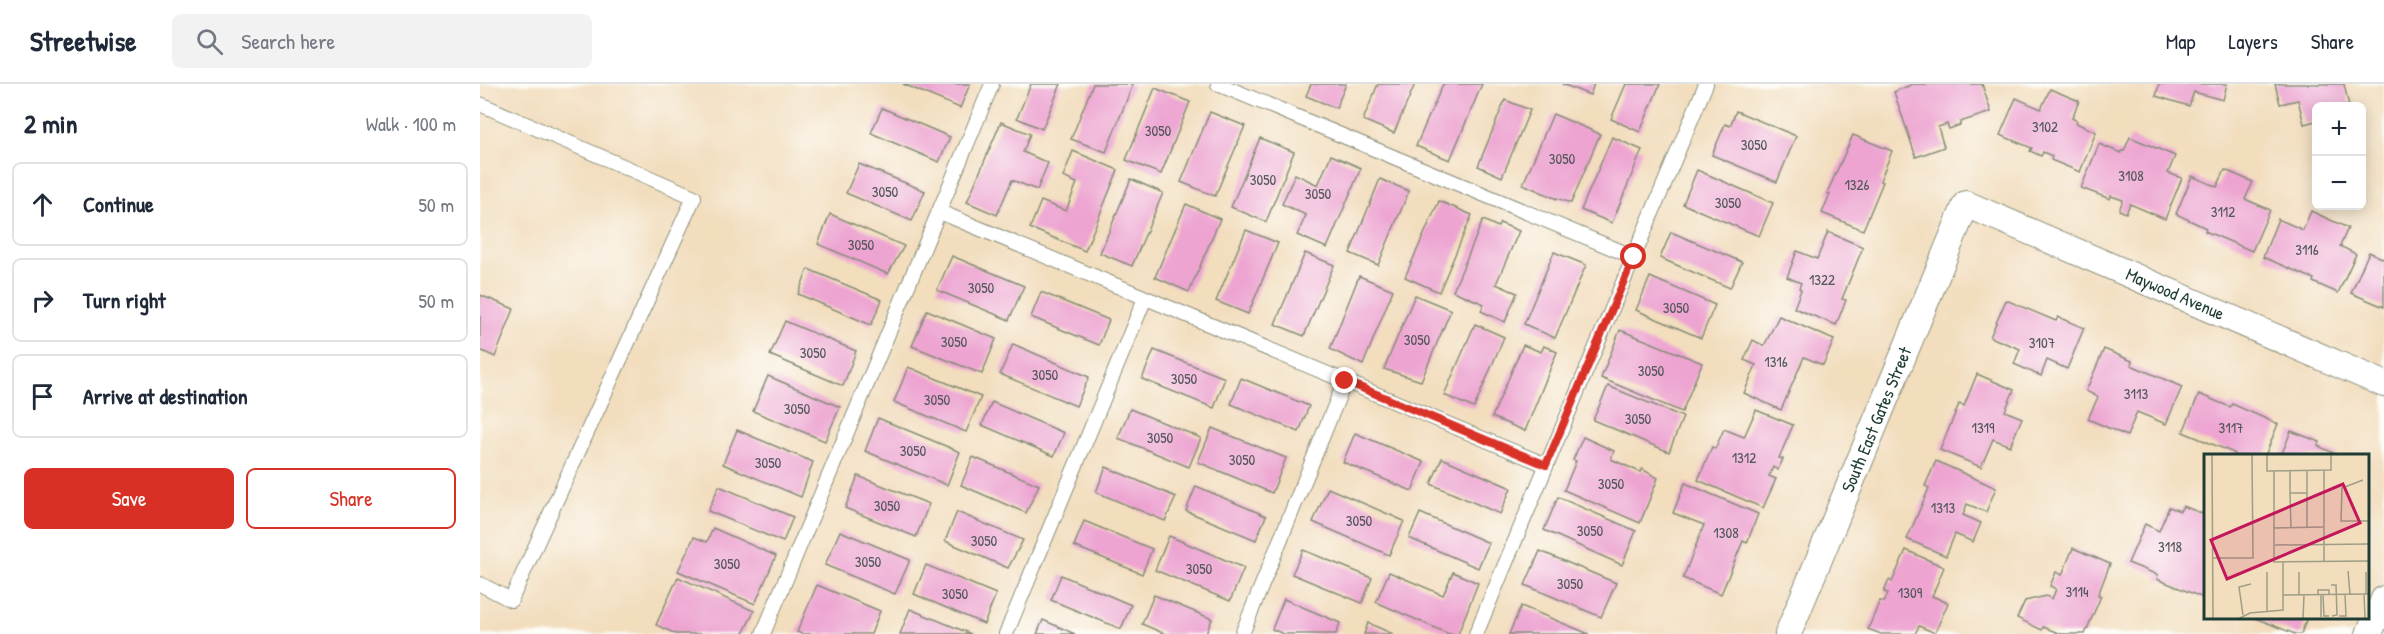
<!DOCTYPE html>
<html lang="en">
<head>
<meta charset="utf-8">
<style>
	body { margin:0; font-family:"Patrick Hand",sans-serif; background:#f2f2f3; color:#1f2937 }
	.controls { position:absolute; right:18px; top:18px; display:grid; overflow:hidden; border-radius:9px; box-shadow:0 3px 15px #0003 }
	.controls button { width:54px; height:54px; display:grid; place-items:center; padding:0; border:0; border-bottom:2px solid #e0e1e3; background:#fff; color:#1f2937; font:30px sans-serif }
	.stop { position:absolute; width:18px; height:18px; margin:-14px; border:4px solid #d93025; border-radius:50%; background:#fff }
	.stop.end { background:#d93025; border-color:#fff; box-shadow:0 2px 6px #0008 }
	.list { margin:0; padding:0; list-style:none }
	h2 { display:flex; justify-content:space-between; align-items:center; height:78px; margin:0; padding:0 24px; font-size:26px }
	h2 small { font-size:20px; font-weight:400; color:#747a83 }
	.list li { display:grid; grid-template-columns:39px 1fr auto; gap:18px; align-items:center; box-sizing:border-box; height:84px; margin:0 12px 12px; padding:0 12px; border:2px solid #e0e1e3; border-radius:9px }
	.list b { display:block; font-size:22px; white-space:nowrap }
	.list em { font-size:20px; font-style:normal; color:#747a83 }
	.actions { display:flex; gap:12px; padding:18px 24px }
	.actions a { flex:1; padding:14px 0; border:2px solid #d93025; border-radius:9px; text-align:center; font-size:21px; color:#d93025 }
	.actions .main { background:#d93025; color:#fff }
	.icon { flex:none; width:33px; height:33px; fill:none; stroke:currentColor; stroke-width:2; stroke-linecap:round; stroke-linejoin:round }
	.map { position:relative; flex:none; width:1904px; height:550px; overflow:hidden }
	header { display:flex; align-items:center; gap:36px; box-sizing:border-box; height:84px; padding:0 30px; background:#fff; border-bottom:2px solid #e0e1e3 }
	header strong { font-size:28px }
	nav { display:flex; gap:33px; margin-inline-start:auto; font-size:21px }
	.search { width:420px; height:54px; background:#f2f2f3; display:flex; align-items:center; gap:15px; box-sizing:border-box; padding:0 21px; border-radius:9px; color:#747a83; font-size:22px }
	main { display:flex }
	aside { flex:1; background:#fff }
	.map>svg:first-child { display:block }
	.building { fill:#eda4d1 }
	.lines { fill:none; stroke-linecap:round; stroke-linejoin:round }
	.service-casing { stroke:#888d78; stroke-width:16 }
	.minor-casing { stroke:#888d78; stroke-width:28 }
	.service { stroke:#fff; stroke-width:14 }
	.minor { stroke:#fff; stroke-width:26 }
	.route { stroke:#d93025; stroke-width:8 }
	.labels { text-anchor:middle; stroke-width:4.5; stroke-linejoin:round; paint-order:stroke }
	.number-label { font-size:15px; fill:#52575b }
	.street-label { font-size:18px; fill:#1f3d34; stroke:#fdfcf7 }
	.inset-road { fill:none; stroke:#9e9d86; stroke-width:1.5 }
	.view { fill:#c2185b; fill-opacity:0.15; stroke:#c2185b; stroke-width:3 }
	.inset-edge { fill:none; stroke:#1f3d34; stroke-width:3 }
</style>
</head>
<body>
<header>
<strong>Streetwise</strong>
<div class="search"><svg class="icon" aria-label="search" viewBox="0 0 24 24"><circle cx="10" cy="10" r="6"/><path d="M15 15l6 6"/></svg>Search here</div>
<nav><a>Map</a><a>Layers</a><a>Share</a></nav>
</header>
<main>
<aside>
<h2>2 min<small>Walk · 100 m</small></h2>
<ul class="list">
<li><svg class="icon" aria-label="ahead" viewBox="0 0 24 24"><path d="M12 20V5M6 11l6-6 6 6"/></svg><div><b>Continue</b></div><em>50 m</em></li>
<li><svg class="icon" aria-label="right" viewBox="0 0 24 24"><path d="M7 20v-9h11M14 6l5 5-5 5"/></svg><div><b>Turn right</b></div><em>50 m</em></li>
<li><svg class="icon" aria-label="arrive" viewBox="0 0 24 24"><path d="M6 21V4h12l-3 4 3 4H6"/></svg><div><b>Arrive at destination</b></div></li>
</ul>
<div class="actions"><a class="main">Save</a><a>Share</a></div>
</aside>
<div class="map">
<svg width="1904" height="550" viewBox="0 0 1904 550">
	<rect width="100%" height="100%" fill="#fdfcf7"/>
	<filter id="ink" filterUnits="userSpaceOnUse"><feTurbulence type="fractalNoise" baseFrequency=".0167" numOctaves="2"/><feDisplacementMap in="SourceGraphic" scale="12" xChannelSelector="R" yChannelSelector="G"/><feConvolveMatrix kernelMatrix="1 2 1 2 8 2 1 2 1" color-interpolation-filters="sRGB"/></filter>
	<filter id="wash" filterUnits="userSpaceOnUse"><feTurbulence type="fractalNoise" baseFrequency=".008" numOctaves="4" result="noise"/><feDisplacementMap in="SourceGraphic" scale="24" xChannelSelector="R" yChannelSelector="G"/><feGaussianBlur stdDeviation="1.35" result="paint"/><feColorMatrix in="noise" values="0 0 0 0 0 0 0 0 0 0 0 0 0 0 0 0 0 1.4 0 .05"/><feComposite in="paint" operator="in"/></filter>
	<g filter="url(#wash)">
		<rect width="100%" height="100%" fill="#f2ddbd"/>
		<g id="blocks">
			<g class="building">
				<polygon points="423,0 490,0 480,24"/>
				<polygon points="551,0 581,0 562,45 537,34"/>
				<polygon points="613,0 653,0 626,68 591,55"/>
				<polygon points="831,0 866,0 856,24 826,12"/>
				<polygon points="898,0 935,0 914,49 883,36"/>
				<polygon points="963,0 1002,0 970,76 936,62"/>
				<polygon points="1082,0 1114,0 1110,11"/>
				<polygon points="1146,0 1180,0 1160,48 1131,35"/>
				<polygon points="1433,0 1502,0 1511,28 1480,38 1480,41 1469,45 1467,40 1458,43 1464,63 1436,73 1414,8"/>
				<polygon points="1679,0 1747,0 1743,16 1714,8 1709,22 1676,12"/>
				<polygon points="1795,0 1864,0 1869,22 1836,22 1836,37 1824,40 1818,16 1800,20"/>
				<polygon points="675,4 710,18 681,90 646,76"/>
				<polygon points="1570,5 1599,17 1592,34 1597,37 1596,39 1616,48 1600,88 1571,76 1572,72 1563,68 1561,72 1550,67 1552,64 1520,51 1536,14 1561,25"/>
				<polygon points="1025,16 1050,26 1022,93 998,82"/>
				<polygon points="402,24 470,53 459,78 391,49"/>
				<polygon points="1256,27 1316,52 1297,98 1232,71 1245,40 1250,42"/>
				<polygon points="730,28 765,42 735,112 701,98"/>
				<polygon points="1073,30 1120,50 1091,119 1077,114 1077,115 1043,100"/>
				<polygon points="521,38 550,50 543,68 568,79 557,106 532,96 517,131 487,118"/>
				<polygon points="1373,51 1412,67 1400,97 1403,98 1383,146 1342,129 1350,110 1347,109"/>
				<polygon points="1132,53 1162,66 1132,139 1101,126"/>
				<polygon points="1650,53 1695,72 1688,89 1702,94 1685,135 1650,120 1646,129 1639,126 1643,116 1631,112 1630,115 1601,104 1619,60 1641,69 1642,67 1644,67"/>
				<polygon points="780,54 814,68 786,138 751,123"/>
				<polygon points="593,67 638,86 605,167 550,144 561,117 586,127 597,99 583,93"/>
				<polygon points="851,71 881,84 847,164 817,151 826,131 802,120 815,90 838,101"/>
				<polygon points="379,80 445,107 432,137 366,109"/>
				<polygon points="1217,86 1293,119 1279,152 1203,120"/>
				<polygon points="1745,86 1773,98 1765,115 1790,126 1772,167 1725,147 1726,144 1696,130 1712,92 1737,103"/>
				<polygon points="651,95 683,109 652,182 620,169"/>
				<polygon points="900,95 929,107 898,181 870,169"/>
				<polygon points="959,117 992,131 959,208 925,193"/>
				<polygon points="706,120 740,135 709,208 675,193"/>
				<polygon points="1831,127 1868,144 1860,162 1876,170 1858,209 1833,198 1834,195 1783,173 1798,135 1823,146"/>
				<polygon points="350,130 424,162 408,190 338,160"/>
				<polygon points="1003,136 1018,143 1020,139 1039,147 1016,200 1037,209 1025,238 1001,227 1004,220 973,207"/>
				<polygon points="766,146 798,159 768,230 736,217"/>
				<polygon points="1191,148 1262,178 1250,204 1180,174"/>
				<polygon points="1348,148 1383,163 1362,215 1366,216 1356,241 1314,224 1321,206 1319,204 1321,199 1307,193 1317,167 1337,175"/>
				<polygon points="1074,168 1106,181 1075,254 1044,240"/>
				<polygon points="1889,168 1904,175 1904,223 1871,209"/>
				<polygon points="825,169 854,181 824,252 795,240"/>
				<polygon points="472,172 544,202 529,236 457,206"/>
				<polygon points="328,185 402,216 391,241 318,210"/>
				<polygon points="879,192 913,206 883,281 850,265"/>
				<polygon points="1170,193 1235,221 1221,254 1156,226"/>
				<polygon points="561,208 629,236 619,261 551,233"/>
				<polygon points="0,211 34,225 15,273 0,266"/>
				<polygon points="935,211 971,226 941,297 904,285"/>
				<polygon points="1526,216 1576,237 1578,233 1604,244 1587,285 1567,276 1561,292 1534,280 1540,265 1510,253"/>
				<polygon points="447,226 516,255 502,290 432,262"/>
				<polygon points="1299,232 1354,256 1343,281 1324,273 1301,326 1264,309 1276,281 1264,276 1273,256 1284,262"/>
				<polygon points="305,237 376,267 363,302 290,271"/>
				<polygon points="995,240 1024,253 994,324 964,311"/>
				<polygon points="1140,246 1222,279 1202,328 1121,294"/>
				<polygon points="533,260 609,293 596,322 520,290"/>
				<polygon points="1043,261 1061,268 1064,262 1077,268 1045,347 1012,333"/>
				<polygon points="1624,265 1652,277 1651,281 1702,303 1686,340 1657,328 1647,352 1608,335 1618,313 1606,307"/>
				<polygon points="674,266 745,294 734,324 662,295"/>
				<polygon points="428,283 501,313 486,348 414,318"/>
				<polygon points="1497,290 1534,306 1525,327 1542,334 1530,362 1513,355 1501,383 1460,366 1479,320 1484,322"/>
				<polygon points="288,292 360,323 345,357 273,327"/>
				<polygon points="761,294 829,322 819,348 751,320"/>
				<polygon points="1128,302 1203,333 1189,368 1113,336"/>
				<polygon points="1719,310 1750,323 1752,320 1798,340 1785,372 1754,372 1754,369 1703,348"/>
				<polygon points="512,318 584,349 574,372 502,341"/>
				<polygon points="650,325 721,354 709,383 638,354"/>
				<polygon points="1276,326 1313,341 1299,374 1303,375 1298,386 1293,383 1289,392 1296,395 1283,424 1218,396 1232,363 1235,365 1244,345 1264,353"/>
				<polygon points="398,334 480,368 467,401 385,367"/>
				<polygon points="732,344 806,374 792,409 718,378"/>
				<polygon points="257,346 333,378 321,413 243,380"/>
				<polygon points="1811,347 1840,358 1838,362 1860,372 1801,372"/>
				<polygon points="875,349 944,378 932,407 863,378"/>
				<polygon points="1103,353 1134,367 1131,375 1160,388 1162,385 1178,394 1160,439 1084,406 1096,377 1093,376"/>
				<polygon points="493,373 559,401 546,429 481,401"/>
				<polygon points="962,374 1031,404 1020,430 951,400"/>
				<polygon points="1456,377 1516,404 1506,428 1487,420 1483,431 1501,439 1493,458 1475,450 1466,472 1427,455 1449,404 1445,402"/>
				<polygon points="626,383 696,413 685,437 616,408"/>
				<polygon points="378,392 449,420 436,453 365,424"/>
				<polygon points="1205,399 1278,430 1267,459 1263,457 1241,510 1203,494 1224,441 1193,429"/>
				<polygon points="239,402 313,433 303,458 228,427"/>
				<polygon points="716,402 786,432 776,456 706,427"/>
				<polygon points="848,404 924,437 909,471 833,438"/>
				<polygon points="1078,413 1156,447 1142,481 1064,446"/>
				<polygon points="1703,422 1726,431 1726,515 1677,495 1678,491 1648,479 1665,440 1679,447 1689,423 1700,427"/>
				<polygon points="477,428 543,456 528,484 465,457"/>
				<polygon points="940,429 1009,459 998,484 929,454"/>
				<polygon points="604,437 672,465 662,490 594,462"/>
				<polygon points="233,444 296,472 275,520 198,487 214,453 227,458"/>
				<polygon points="360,447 430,476 415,510 345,481"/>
				<polygon points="689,452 764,484 750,517 675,486"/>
				<polygon points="1593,464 1630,480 1618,511 1621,512 1605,550 1581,550 1563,543 1562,546 1537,534 1545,517 1566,512 1572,515 1576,505 1570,502 1576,488 1582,491"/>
				<polygon points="823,466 892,494 882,519 812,490"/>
				<polygon points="1426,466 1464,483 1452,512 1468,519 1455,549 1439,542 1435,550 1401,550 1388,545 1400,517 1404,518 1408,509 1404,508 1409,496 1412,498"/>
				<polygon points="1060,467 1136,499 1121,533 1045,501"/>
				<polygon points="446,481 516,510 504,540 434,510"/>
				<polygon points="909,488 963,511 973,488 998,499 978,550 969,550 896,518"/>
				<polygon points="581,491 651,521 641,545 571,516"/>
				<polygon points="198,493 274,527 263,550 196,550 176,541"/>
				<polygon points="337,501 400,527 391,550 322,550 317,548"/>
				<polygon points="674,511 732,535 726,550 685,550 662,540"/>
				<polygon points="804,515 860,539 856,550 803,550 792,545"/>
				<polygon points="1041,522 1109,550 1029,550"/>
				<polygon points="430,525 491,550 420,550"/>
				<polygon points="1775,534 1827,534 1821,550 1815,550"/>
				<polygon points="563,536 595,550 557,550"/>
				<polygon points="888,539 913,550 884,550"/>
			</g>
		</g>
	</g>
	<g filter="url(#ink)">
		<use href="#blocks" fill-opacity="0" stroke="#888d78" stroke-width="1.5"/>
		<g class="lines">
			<g class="service-casing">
				<g id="service">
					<polyline points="738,0 1154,173"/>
					<polyline points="0,20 214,113 31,516 0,500"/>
					<polyline points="460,128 1066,381"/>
					<polyline points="283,550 512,0"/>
					<polyline points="526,550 665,214"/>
					<polyline points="762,550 865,297"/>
					<polyline points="996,550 1226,0"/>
				</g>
			</g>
			<g class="minor-casing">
				<g id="minor">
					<path id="s1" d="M1308 550 1486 120 1904 300"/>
					<polyline points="1889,550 1904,515"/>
				</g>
			</g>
			<use href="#service" class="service"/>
			<use href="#minor" class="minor"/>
		</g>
	</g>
	<g class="lines" filter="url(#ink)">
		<polyline class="route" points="865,297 1066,381 1154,173"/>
	</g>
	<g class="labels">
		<g class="number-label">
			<text x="1565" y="48">3102</text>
			<text x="678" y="52">3050</text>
			<text x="1274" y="66">3050</text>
			<text x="1082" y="80">3050</text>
			<text x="1651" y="97">3108</text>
			<text x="783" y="101">3050</text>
			<text x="1377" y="106">1326</text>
			<text x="405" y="113">3050</text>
			<text x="838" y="115">3050</text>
			<text x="1248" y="124">3050</text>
			<text x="1743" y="133">3112</text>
			<text x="381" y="166">3050</text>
			<text x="1827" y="171">3116</text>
			<text x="1342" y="201">1322</text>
			<text x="501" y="209">3050</text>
			<text x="1196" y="229">3050</text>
			<text x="937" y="261">3050</text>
			<text x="474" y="263">3050</text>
			<text x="1562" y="264">3107</text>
			<text x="333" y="274">3050</text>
			<text x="1296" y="283">1316</text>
			<text x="1171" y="292">3050</text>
			<text x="565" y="296">3050</text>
			<text x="704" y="300">3050</text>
			<text x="1656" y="315">3113</text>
			<text x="457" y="321">3050</text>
			<text x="317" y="330">3050</text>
			<text x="1158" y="340">3050</text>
			<text x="1503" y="349">1319</text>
			<text x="1751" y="349">3117</text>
			<text x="680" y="359">3050</text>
			<text x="433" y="372">3050</text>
			<text x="1264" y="379">1312</text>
			<text x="762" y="381">3050</text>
			<text x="288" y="384">3050</text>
			<text x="1131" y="405">3050</text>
			<text x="407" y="427">3050</text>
			<text x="1463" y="429">1313</text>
			<text x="879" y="442">3050</text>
			<text x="1110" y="452">3050</text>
			<text x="1246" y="454">1308</text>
			<text x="504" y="462">3050</text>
			<text x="1690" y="468">3118</text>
			<text x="388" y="483">3050</text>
			<text x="247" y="485">3050</text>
			<text x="719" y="490">3050</text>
			<text x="1090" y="505">3050</text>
			<text x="1597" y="513">3114</text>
			<text x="1430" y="514">1309</text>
			<text x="475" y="515">3050</text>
		</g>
		<g class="street-label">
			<text dy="6" stroke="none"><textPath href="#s1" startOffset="693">Maywood Avenue</textPath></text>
			<text dy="6" stroke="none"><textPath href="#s1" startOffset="232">South East Gates Street</textPath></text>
		</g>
	</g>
	<g transform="translate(1724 370)">
		<rect width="165" height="165" fill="#f2ddbd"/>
		<path class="inset-road" d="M8 0 9 165M63 0V17L127 16V0M120 16V107M70 17V108L165 107M86 17V39H103V17M159 26 138 34 137 67H165M86 39 87 73M103 39V73M70 74 119 73M71 91 165 90M8 104H49L48 0M144 117 146 140M95 118V141M162 118V140M127 131H132L133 161 128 162M160 140 161 164M79 141 165 140M114 141V136H125V141M117 141V163M119 141 120 162H125M63 157V118M39 161 35 133 47 130M135 162H142L141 140M34 165 46 159 79 156V108M99 165 100 141"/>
		<path class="view" d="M139 30 156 69 23 125 7 86Z"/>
		<rect width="165" height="165" class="inset-edge"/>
	</g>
</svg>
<div class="controls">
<button>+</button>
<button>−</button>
</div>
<div class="stop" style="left:1154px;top:173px"></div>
<div class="stop end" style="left:865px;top:297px"></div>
</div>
</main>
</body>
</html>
